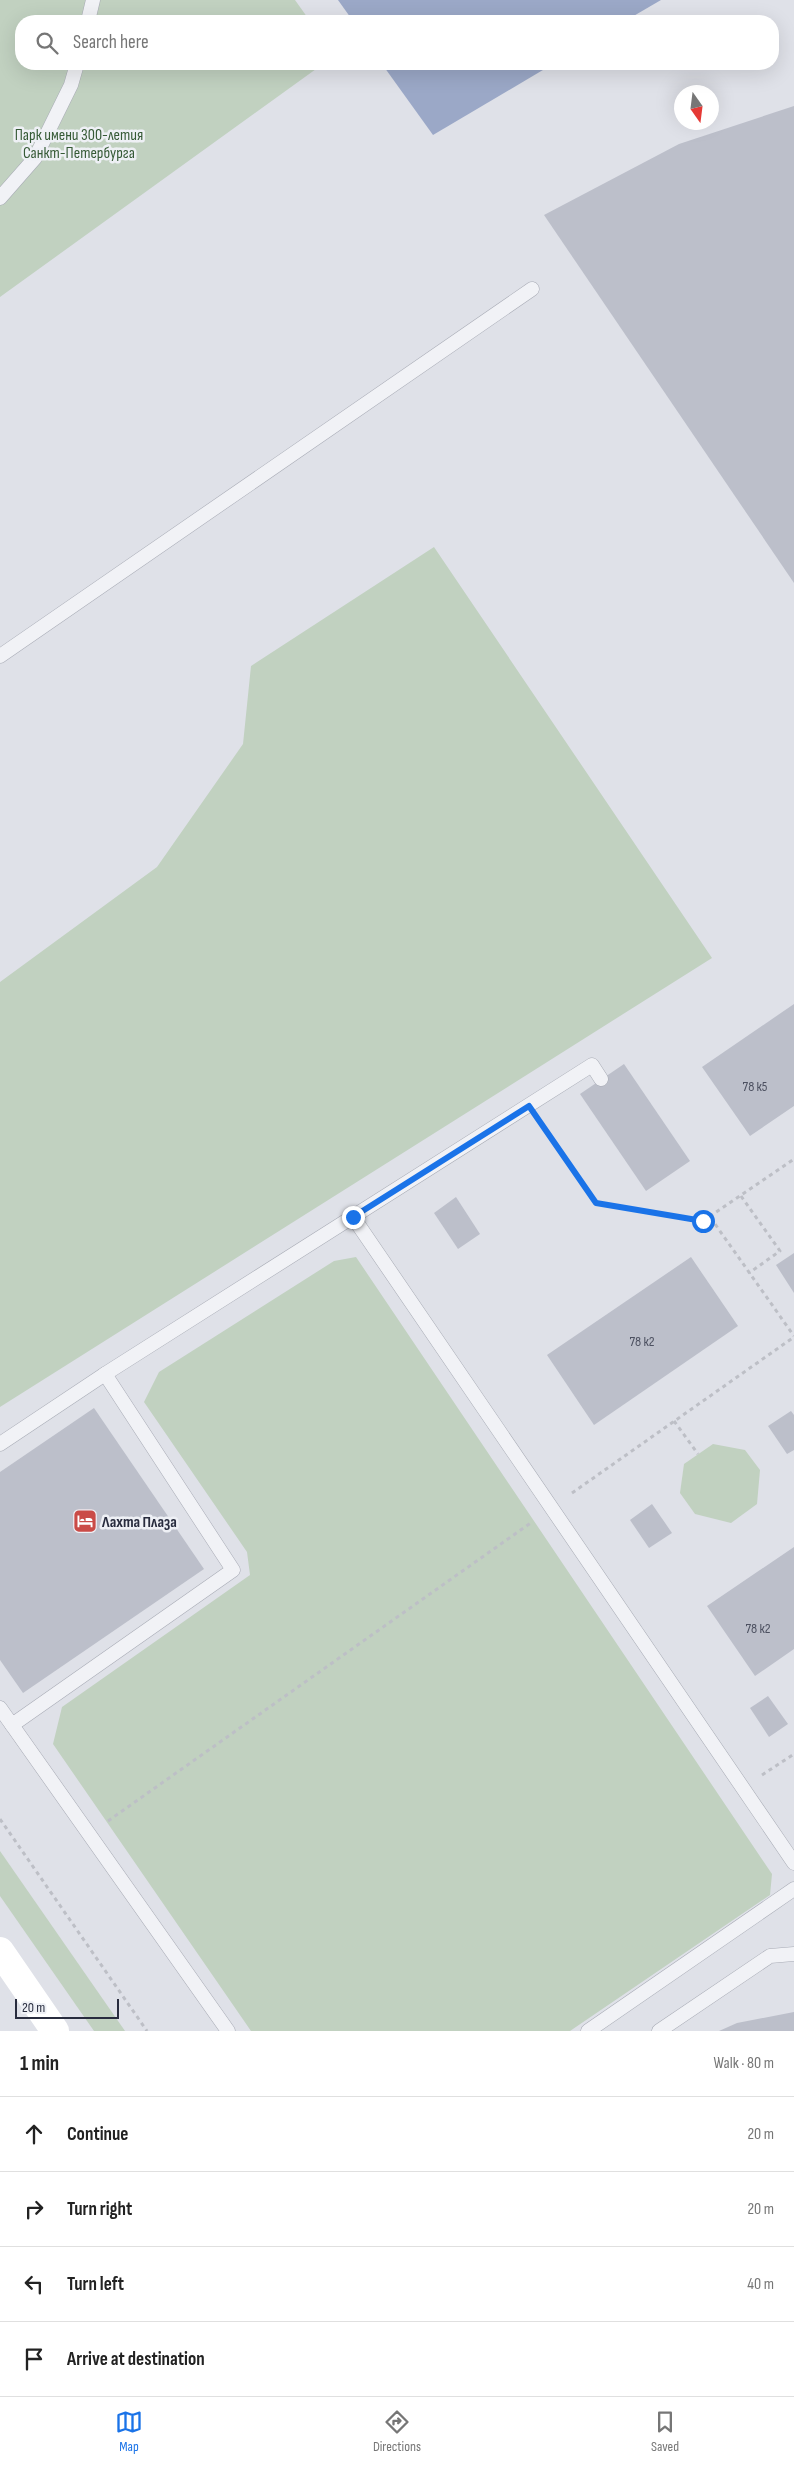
<!DOCTYPE html>
<html lang="en">
<head>
<meta charset="utf-8">
<style>
	body { margin:0; font-family:"Sofia Sans Condensed",sans-serif; background:#f2f2f2; color:#222 }
	.compass { position:absolute; left:674px; top:85px; width:45px; height:45px; border-radius:50%; background:#fff; box-shadow:0 5px 20px #0002; rotate:166deg }
	.scale { position:absolute; left:15px; bottom:12px; width:104px; box-sizing:border-box; padding-left:5px; border:2px solid #282c3e; border-top:0; font-size:14px; line-height:18px; white-space:nowrap; color:#282c3e; -webkit-text-stroke:4px #eef0f5; paint-order:stroke }
	.stop { position:absolute; width:15px; height:15px; margin:-11px; border:4px solid #1a73e8; border-radius:50%; background:#fff }
	.stop.end { background:#1a73e8; border-color:#fff; box-shadow:0 1px 5px #0008 }
	.list { margin:0; padding:0; list-style:none }
	h2 { display:flex; justify-content:space-between; align-items:center; height:65px; margin:0; padding:0 20px; font-size:21px }
	h2 small { font-size:16px; font-weight:400; color:#767676 }
	.list li { display:grid; grid-template-columns:32px 1fr auto; gap:15px; align-items:center; box-sizing:border-box; height:75px; padding:0 20px; border-top:1px solid #e0e0e0 }
	.list b { display:block; font-size:19px; white-space:nowrap }
	.list em { font-size:16px; font-style:normal; color:#767676 }
	.icon { flex:none; width:28px; height:28px; fill:none; stroke:currentColor; stroke-width:2; stroke-linecap:round; stroke-linejoin:round }
	.map { position:relative; flex:none; width:794px; height:2031px; overflow:hidden }
	.search { position:absolute; background:#fff; box-shadow:0 5px 20px #0002; left:15px; right:15px; top:15px; height:55px; display:flex; align-items:center; gap:12px; box-sizing:border-box; padding:0 18px; border-radius:20px; color:#767676; font-size:19px }
	.sheet { height:365px; background:#fff }
	nav { display:flex; justify-content:space-around; align-items:center; box-sizing:border-box; height:70px; border-top:1px solid #e0e0e0; background:#fff; font-size:14px; color:#767676 }
	nav a { display:grid; justify-items:center; gap:2px }
	nav .on { color:#1a73e8 }
	.map>svg:first-child { display:block }
	.green { fill:#c1d1c0 }
	.water { fill:#9ba8c7 }
	.building { fill:#bcbfca }
	.lines { fill:none; stroke-linecap:round; stroke-linejoin:round }
	.lane-casing { stroke:#a8abb5; stroke-width:15 }
	.path { stroke:#bdbfc6; stroke-width:3; stroke-dasharray:4 4; stroke-linecap:butt }
	.lane { stroke:#f1f2f6; stroke-width:14 }
	.secondary { stroke:#fff; stroke-width:28 }
	.route { stroke:#1a73e8; stroke-width:6 }
	.labels { text-anchor:middle; stroke-width:5; stroke-linejoin:round; paint-order:stroke }
	.number-label { font-size:14px; fill:#4d5161 }
	.park-label { font-size:16px; fill:#365a36; stroke:#eef0f5 }
	.poi-label { font-size:16px; font-weight:bold; fill:#282c3e; stroke:#eef0f5; text-anchor:start }
</style>
</head>
<body>
<div class="map">
<svg width="794" height="2031" viewBox="0 0 794 2031">
	<rect width="100%" height="100%" fill="#dfe1e8"/>
	<g class="green">
		<polygon points="0,0 295,0 310,21 21,21 21,64 323,64 0,297"/>
		<polygon points="434,547 712,958 0,1407 0,982 157,867 243,744 251,666"/>
		<polygon points="356,1257 772,1874 770,1895 570,2031 251,2031 53,1744 62,1707 250,1575 247,1552 144,1402 159,1372 334,1261"/>
		<polygon points="713,1444 745,1450 760,1470 757,1504 731,1523 695,1514 680,1493 684,1464"/>
		<polygon points="0,1851 125,2031 94,2031 0,1896"/>
	</g>
	<g class="water">
		<polygon points="338,0 661,0 625,21 353,21"/>
		<polygon points="382,64 553,64 433,135"/>
	</g>
	<g class="building">
		<polygon points="794,106 794,583 544,215 679,144"/>
		<polygon points="794,1004 794,1106 750,1136 702,1067"/>
		<polygon points="624,1064 690,1161 646,1191 580,1094"/>
		<polygon points="456,1197 480,1234 458,1249 434,1213"/>
		<polygon points="794,1253 794,1293 776,1265"/>
		<polygon points="691,1257 738,1326 594,1425 547,1355"/>
		<polygon points="94,1408 204,1569 23,1693 0,1660 0,1472"/>
		<polygon points="791,1411 794,1415 794,1450 787,1454 768,1426"/>
		<polygon points="652,1504 672,1533 649,1548 630,1520"/>
		<polygon points="794,1547 794,1649 755,1676 707,1606"/>
		<polygon points="768,1696 788,1724 769,1737 750,1708"/>
		<polygon points="794,2012 794,2031 719,2031 737,2023"/>
	</g>
	<g class="lines">
		<g class="lane-casing">
			<g id="lane">
				<polyline points="88,21 93,0"/>
				<polyline points="0,198 35,158 71,85 77,64"/>
				<polyline points="0,656 532,289"/>
				<polyline points="353,1217 794,1863"/>
				<polyline points="105,1374 592,1065 601,1079"/>
				<polyline points="0,1444 105,1374 233,1570 12,1725 0,1708"/>
				<polyline points="12,1725 228,2031"/>
				<polyline points="588,2031 794,1889"/>
				<polyline points="659,2031 770,1956 794,1954"/>
			</g>
		</g>
		<g class="path">
			<polyline points="542,1125 596,1203 715,1224 794,1336"/>
			<polyline points="741,1196 780,1251 749,1273"/>
			<polyline points="703,1221 794,1159"/>
			<polyline points="674,1421 698,1454"/>
			<polyline points="572,1493 794,1337"/>
			<polyline points="762,1775 794,1754"/>
			<polyline points="0,1819 147,2031"/>
			<polyline points="108,1821 532,1522"/>
		</g>
		<use href="#lane" class="lane"/>
		<polyline class="secondary" points="0,1951 55,2031"/>
	</g>
	<g class="lines">
		<polyline class="route" points="353,1217 529,1106 596,1203 703,1221"/>
	</g>
	<defs>
		<g id="hotel-square" transform="scale(1.25)"><rect x="-9" y="-9" width="18" height="18" rx="4" fill="#ca4b47" stroke="#eef0f5"/><path d="M-6-4.5h1.5V1H6V5H4.5V3h-9V5H-6ZM-4 0a1.8 1.8 0 1 1 3.6 0ZM.5 0V-2.5h3Q6-2.5 6 0Z" fill="#fff"/></g>
	</defs>
	<g fill-rule="evenodd">
		<use href="#hotel-square" x="85" y="1521"/>
	</g>
	<g class="labels">
		<g class="number-label">
			<text x="755" y="1091">78 к5</text>
			<text x="642" y="1346">78 к2</text>
			<text x="758" y="1633">78 к2</text>
		</g>
		<g class="park-label">
			<text x="79" y="140">Парк имени 300-летия<tspan x="79" dy="18">Санкт-Петербурга</tspan></text>
		</g>
		<g class="poi-label">
			<text x="102" y="1527">Лахта Плаза</text>
		</g>
	</g>
</svg>
<svg class="compass" viewBox="-18 -18 36 36"><path d="M0-13l5 13h-10z" fill="#e53935"/><path d="M0 13l5-13h-10z" fill="#767676"/></svg>
<div class="scale">20 m</div>
<div class="stop" style="left:703px;top:1221px"></div>
<div class="stop end" style="left:353px;top:1217px"></div>
<div class="search"><svg class="icon" aria-label="search" viewBox="0 0 24 24"><circle cx="10" cy="10" r="6"/><path d="M15 15l6 6"/></svg>Search here</div>
</div>
<section class="sheet">
<h2>1 min<small>Walk · 80 m</small></h2>
<ul class="list">
<li><svg class="icon" aria-label="ahead" viewBox="0 0 24 24"><path d="M12 20V5M6 11l6-6 6 6"/></svg><div><b>Continue</b></div><em>20 m</em></li>
<li><svg class="icon" aria-label="right" viewBox="0 0 24 24"><path d="M7 20v-9h11M14 6l5 5-5 5"/></svg><div><b>Turn right</b></div><em>20 m</em></li>
<li><svg class="icon" aria-label="left" viewBox="0 0 24 24"><path d="M17 20v-9H6M10 6l-5 5 5 5"/></svg><div><b>Turn left</b></div><em>40 m</em></li>
<li><svg class="icon" aria-label="arrive" viewBox="0 0 24 24"><path d="M6 21V4h12l-3 4 3 4H6"/></svg><div><b>Arrive at destination</b></div></li>
</ul>
</section>
<nav>
<a class="on"><svg class="icon" aria-label="map" viewBox="0 0 24 24"><path d="M3 6l6-2 6 2 6-2v14l-6 2-6-2-6 2zM9 4v14M15 6v14"/></svg>Map</a>
<a><svg class="icon" aria-label="directions" viewBox="0 0 24 24"><path d="M12 3l9 9-9 9-9-9zM9 14v-3h6M13 9l2 2-2 2"/></svg>Directions</a>
<a><svg class="icon" aria-label="saved" viewBox="0 0 24 24"><path d="M7 4h10v16l-5-4-5 4z"/></svg>Saved</a>
</nav>
</body>
</html>
